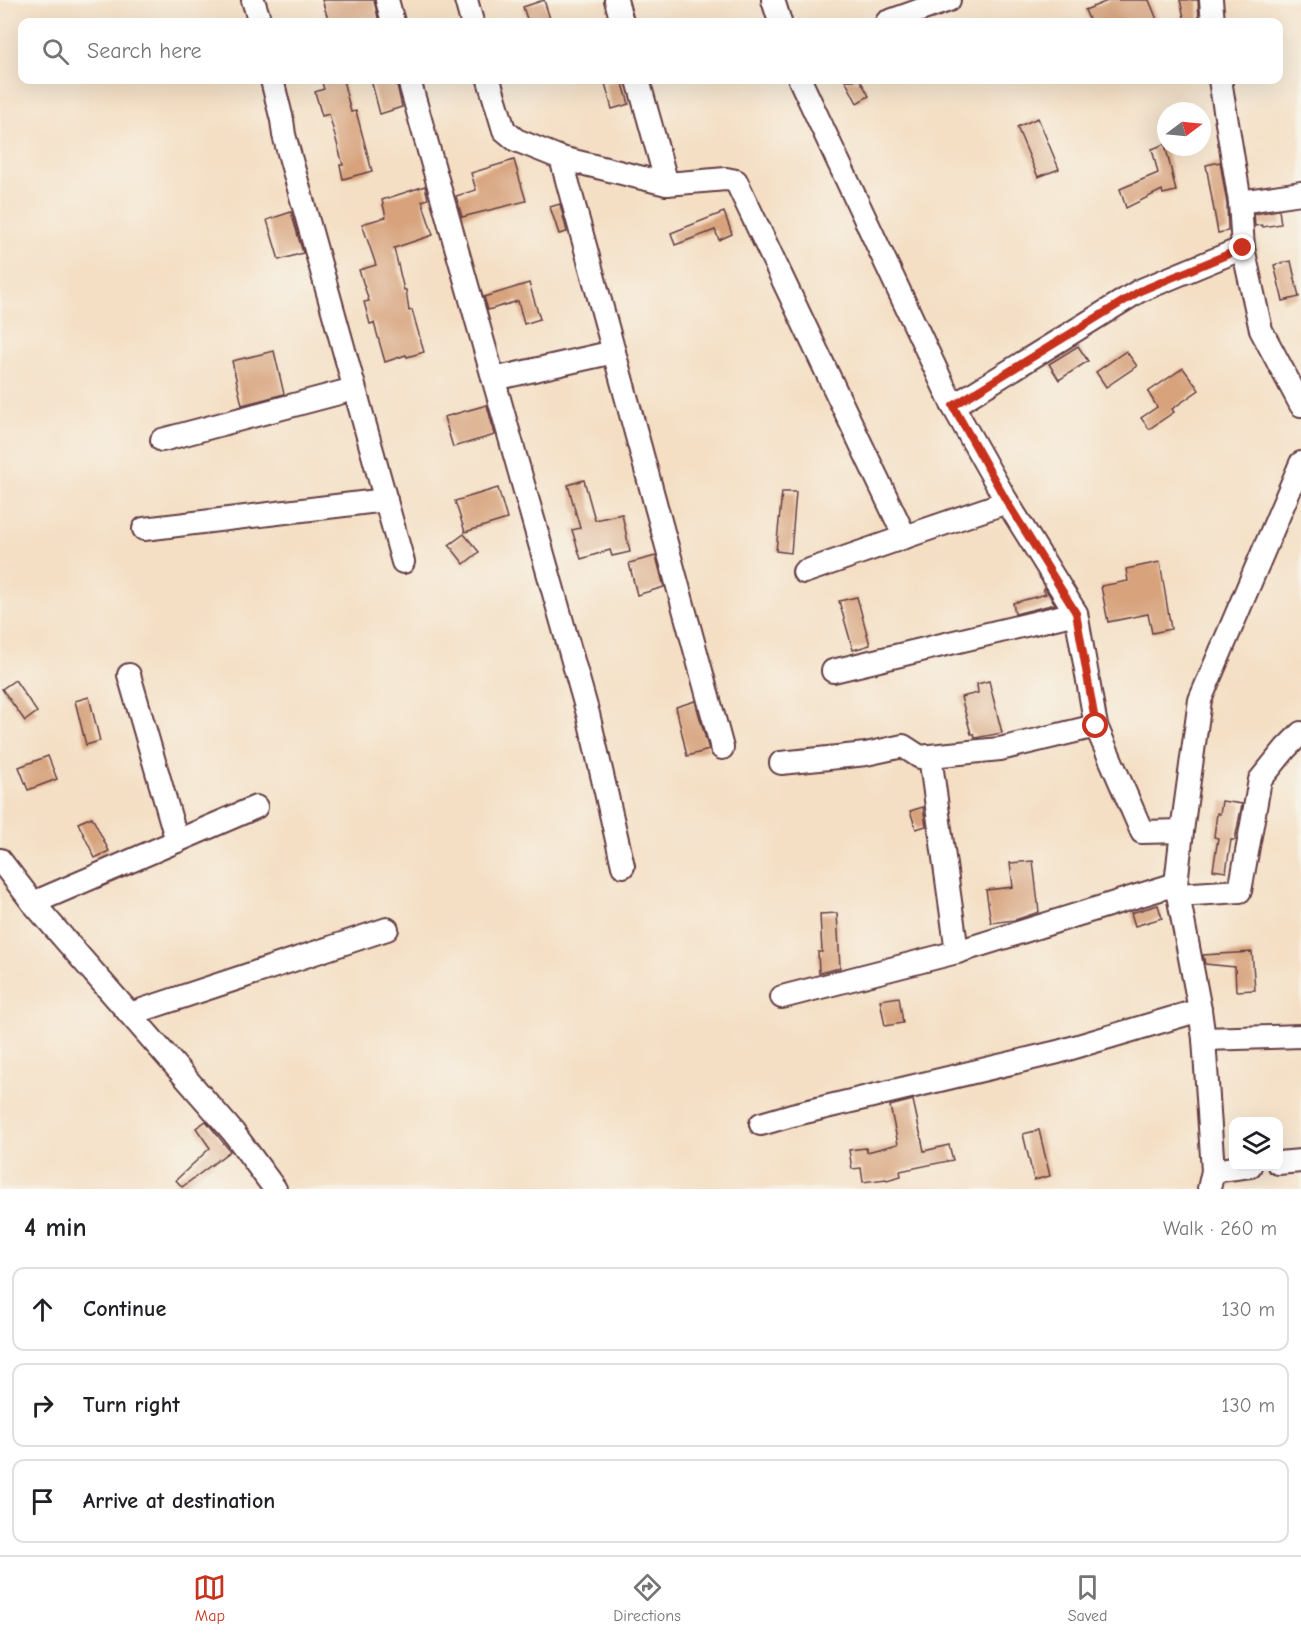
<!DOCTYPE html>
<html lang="en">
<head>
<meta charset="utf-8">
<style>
	body { margin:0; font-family:"Comic Neue",sans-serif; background:#f2f2f2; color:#202124 }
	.controls { position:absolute; right:18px; bottom:18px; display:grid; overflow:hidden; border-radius:12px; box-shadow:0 6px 24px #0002 }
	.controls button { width:54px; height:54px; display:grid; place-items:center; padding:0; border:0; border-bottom:2px solid #e0e0e0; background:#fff; color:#202124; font:30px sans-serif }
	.compass { position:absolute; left:1157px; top:102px; width:54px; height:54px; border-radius:50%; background:#fff; box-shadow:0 6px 24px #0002; rotate:74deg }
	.stop { position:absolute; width:18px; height:18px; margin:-14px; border:4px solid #c8321e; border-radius:50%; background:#fff }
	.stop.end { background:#c8321e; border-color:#fff; box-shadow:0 2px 6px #0008 }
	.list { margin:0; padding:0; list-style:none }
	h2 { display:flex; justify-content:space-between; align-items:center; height:78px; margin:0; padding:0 24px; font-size:26px }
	h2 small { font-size:20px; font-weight:400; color:#757577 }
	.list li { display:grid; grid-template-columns:39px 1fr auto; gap:18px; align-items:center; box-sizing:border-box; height:84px; margin:0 12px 12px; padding:0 12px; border:2px solid #e0e0e0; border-radius:12px }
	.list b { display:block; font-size:22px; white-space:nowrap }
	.list em { font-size:20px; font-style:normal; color:#757577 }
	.icon { flex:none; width:33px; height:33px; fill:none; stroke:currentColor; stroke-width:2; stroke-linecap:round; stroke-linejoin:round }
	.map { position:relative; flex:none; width:1301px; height:1189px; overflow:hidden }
	.search { position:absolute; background:#fff; box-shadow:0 6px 24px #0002; left:18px; right:18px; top:18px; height:66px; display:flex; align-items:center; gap:15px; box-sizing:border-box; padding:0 21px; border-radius:12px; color:#757577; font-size:22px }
	.sheet { height:366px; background:#fff }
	nav { display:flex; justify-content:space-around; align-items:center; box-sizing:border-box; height:84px; border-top:2px solid #e0e0e0; background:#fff; font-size:16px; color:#757577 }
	nav a { display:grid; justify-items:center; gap:3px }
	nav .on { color:#c8321e }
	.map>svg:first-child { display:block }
	.building { fill:#d7a27b }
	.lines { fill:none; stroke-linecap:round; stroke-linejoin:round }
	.minor-casing { stroke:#643c42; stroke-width:26 }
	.minor { stroke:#fff; stroke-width:22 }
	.route { stroke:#c8321e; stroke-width:8 }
</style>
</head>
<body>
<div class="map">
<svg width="1301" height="1189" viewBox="0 0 1301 1189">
	<rect width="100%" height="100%" fill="#f7f3e8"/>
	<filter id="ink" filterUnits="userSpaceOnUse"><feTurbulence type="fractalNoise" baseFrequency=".0167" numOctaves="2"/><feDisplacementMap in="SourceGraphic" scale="12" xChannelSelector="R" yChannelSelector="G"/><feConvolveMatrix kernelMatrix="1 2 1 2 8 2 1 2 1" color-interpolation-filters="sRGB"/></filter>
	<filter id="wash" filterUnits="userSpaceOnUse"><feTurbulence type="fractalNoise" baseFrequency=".008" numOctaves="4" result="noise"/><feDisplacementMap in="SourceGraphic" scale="24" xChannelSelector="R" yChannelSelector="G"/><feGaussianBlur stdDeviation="1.35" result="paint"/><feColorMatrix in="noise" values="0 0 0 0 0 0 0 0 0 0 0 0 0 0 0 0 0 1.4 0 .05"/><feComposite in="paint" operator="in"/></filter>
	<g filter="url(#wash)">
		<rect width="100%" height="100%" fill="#f4dfc4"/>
		<g id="blocks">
			<g class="building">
				<polygon points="322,0 374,0 379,22 329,22"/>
				<polygon points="544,0 551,22 528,22 523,7"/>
				<polygon points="1110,0 1149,0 1158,22 1090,22 1085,10"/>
				<polygon points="1180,0 1198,0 1199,22 1185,22"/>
				<polygon points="321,80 343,80 351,112 356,111 372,171 343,179 340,165 343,165 329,114 322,116 315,92 324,89"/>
				<polygon points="371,80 396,80 402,107 380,114"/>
				<polygon points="615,80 622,80 629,104 612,109 605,83"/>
				<polygon points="845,80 860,80 869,96 857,103"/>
				<polygon points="1038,118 1059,169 1038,177 1017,127"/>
				<polygon points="1165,144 1176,191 1163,194 1162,190 1126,208 1120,189 1158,173 1152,149"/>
				<polygon points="514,160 526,201 462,217 456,196 476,190 471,173"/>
				<polygon points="1220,162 1227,204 1228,231 1218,233 1206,165"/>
				<polygon points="425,186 428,199 422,201 433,235 394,248 404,290 406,290 409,311 412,310 424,352 407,357 406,355 385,362 374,323 370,324 364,302 369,301 359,270 376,265 362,224 386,217 382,200"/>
				<polygon points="560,204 567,232 559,234 550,207"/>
				<polygon points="1279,210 1281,224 1263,227 1262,225 1255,226 1254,214"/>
				<polygon points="291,212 303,253 279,260 267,220"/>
				<polygon points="724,212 732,234 719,240 715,230 675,245 671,233"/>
				<polygon points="1291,261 1299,297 1283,301 1274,265"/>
				<polygon points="529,283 540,319 524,324 518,301 488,310 484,297"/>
				<polygon points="1078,346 1088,361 1059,380 1049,364"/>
				<polygon points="274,351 284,394 242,405 232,361"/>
				<polygon points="1126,351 1137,366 1106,387 1096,372"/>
				<polygon points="1183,368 1199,390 1172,409 1174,412 1149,429 1141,418 1157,407 1148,392"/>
				<polygon points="487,405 495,435 453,447 444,417"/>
				<polygon points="584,480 595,520 622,514 630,552 612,556 610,550 581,559 572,530 580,528 568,485"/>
				<polygon points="498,488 507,519 465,532 455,501"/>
				<polygon points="782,492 796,492 791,553 776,551"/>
				<polygon points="464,534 479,552 464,564 449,545"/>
				<polygon points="656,556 664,587 637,595 629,563"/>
				<polygon points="1160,562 1171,629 1152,633 1148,614 1108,622 1101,586 1128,581 1126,569"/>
				<polygon points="1045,588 1055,604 1015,614 1013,603 1046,594 1043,589"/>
				<polygon points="857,597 870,645 853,650 839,601"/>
				<polygon points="15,680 37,712 25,721 2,689"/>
				<polygon points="989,681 1002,733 975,738 974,734 971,734 961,697 978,693 977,684"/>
				<polygon points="89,697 100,741 86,745 75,701"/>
				<polygon points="695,701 709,750 687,756 676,707"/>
				<polygon points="48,756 57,779 28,790 19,767"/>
				<polygon points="1222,801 1242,804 1235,840 1231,840 1226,872 1213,870 1218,838 1214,837 1217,813 1220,814"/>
				<polygon points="923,807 926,826 916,829 910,811"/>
				<polygon points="92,817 109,851 95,858 78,823"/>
				<polygon points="1033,861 1039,912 1015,920 991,923 986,890 1013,887 1010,863"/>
				<polygon points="1158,905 1162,918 1135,926 1131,913"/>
				<polygon points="837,913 840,968 819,973 818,952 822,952 820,914"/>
				<polygon points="1252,952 1255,990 1236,991 1235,967 1205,964 1203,955"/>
				<polygon points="899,997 903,1023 885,1026 880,1000"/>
				<polygon points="913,1100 924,1151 949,1145 953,1160 900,1171 901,1176 887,1180 886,1179 863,1182 861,1168 852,1169 849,1150 866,1148 867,1152 898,1144 890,1106"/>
				<polygon points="206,1121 230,1151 182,1187 176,1180 210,1148 196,1128"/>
				<polygon points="1039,1130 1050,1176 1034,1180 1023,1134"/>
			</g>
		</g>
	</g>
	<g filter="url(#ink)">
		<use href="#blocks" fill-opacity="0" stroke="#643c42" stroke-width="1.5"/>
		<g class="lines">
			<g class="minor-casing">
				<g id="minor">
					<polyline points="253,0 260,22"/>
					<polyline points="387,0 393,22"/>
					<polyline points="466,0 472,22"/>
					<polyline points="616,0 622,22"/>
					<polyline points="773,0 780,22"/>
					<polyline points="1211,0 1213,22"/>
					<polyline points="887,22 949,0"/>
					<polyline points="272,80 282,120 284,135 403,562"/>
					<polyline points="409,80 588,714 623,866"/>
					<polyline points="489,80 504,130 516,140 561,158 667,184 726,179 736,181 905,537 1007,502"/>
					<polyline points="638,80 667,184"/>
					<polyline points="800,80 953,406 1007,502 1076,613 1096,726 1142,832 1182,831"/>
					<polyline points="1220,80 1240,202 1243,248 1261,330 1301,405"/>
					<polyline points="561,158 722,748"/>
					<polyline points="1240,202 1301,193"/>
					<polyline points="494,379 614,352"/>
					<polyline points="953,406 1139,291 1243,248"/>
					<polyline points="162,440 354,389"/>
					<polyline points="144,529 386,500"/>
					<polyline points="804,572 905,537"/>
					<polyline points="833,671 1076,613"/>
					<polyline points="129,675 177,841"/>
					<polyline points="930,756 957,952"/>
					<polyline points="781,763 866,754 903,746 920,757 1000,749 1096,726"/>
					<polyline points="0,860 33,903 233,1132 275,1189"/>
					<polyline points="1178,895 1240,891 1260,780 1286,748 1301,733"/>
					<polyline points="33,903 256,807"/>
					<polyline points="782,997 957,952 1176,884"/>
					<polyline points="130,1014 387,929"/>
					<polyline points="1204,1039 1301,1036"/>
					<polyline points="761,1124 792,1115 1058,1052 1200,1010"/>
					<polyline points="1278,1163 1301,1161"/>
					<polyline points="1213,1171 1250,1166"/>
					<polyline points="1209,1189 1213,1171 1204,1039 1200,1010 1176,884 1182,831 1200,700 1301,463"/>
				</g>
			</g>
			<use href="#minor" class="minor"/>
		</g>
	</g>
	<g class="lines" filter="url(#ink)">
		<polyline class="route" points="1096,726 1076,613 1007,502 953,406 1140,291 1243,248"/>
	</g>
</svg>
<div class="controls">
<button><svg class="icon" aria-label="layers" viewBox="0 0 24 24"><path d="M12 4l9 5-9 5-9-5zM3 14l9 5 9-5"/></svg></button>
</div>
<svg class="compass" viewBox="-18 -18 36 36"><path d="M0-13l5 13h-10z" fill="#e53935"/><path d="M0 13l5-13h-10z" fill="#757577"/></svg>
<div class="stop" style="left:1096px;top:726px"></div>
<div class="stop end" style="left:1243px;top:248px"></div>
<div class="search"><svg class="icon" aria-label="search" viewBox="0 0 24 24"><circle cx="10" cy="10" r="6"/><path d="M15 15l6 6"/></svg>Search here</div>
</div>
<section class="sheet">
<h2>4 min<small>Walk · 260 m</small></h2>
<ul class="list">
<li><svg class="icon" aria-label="ahead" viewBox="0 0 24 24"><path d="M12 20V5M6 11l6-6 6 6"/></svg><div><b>Continue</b></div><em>130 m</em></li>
<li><svg class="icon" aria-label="right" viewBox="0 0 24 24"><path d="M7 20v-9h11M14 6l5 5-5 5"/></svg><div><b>Turn right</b></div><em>130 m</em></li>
<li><svg class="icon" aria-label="arrive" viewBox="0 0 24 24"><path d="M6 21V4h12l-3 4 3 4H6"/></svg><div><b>Arrive at destination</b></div></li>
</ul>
</section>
<nav>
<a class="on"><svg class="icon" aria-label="map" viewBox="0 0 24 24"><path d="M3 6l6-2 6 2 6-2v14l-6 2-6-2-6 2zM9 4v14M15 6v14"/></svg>Map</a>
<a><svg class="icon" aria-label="directions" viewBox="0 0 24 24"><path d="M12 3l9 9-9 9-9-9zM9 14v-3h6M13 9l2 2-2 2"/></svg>Directions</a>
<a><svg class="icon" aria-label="saved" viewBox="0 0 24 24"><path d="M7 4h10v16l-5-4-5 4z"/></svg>Saved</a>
</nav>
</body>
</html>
